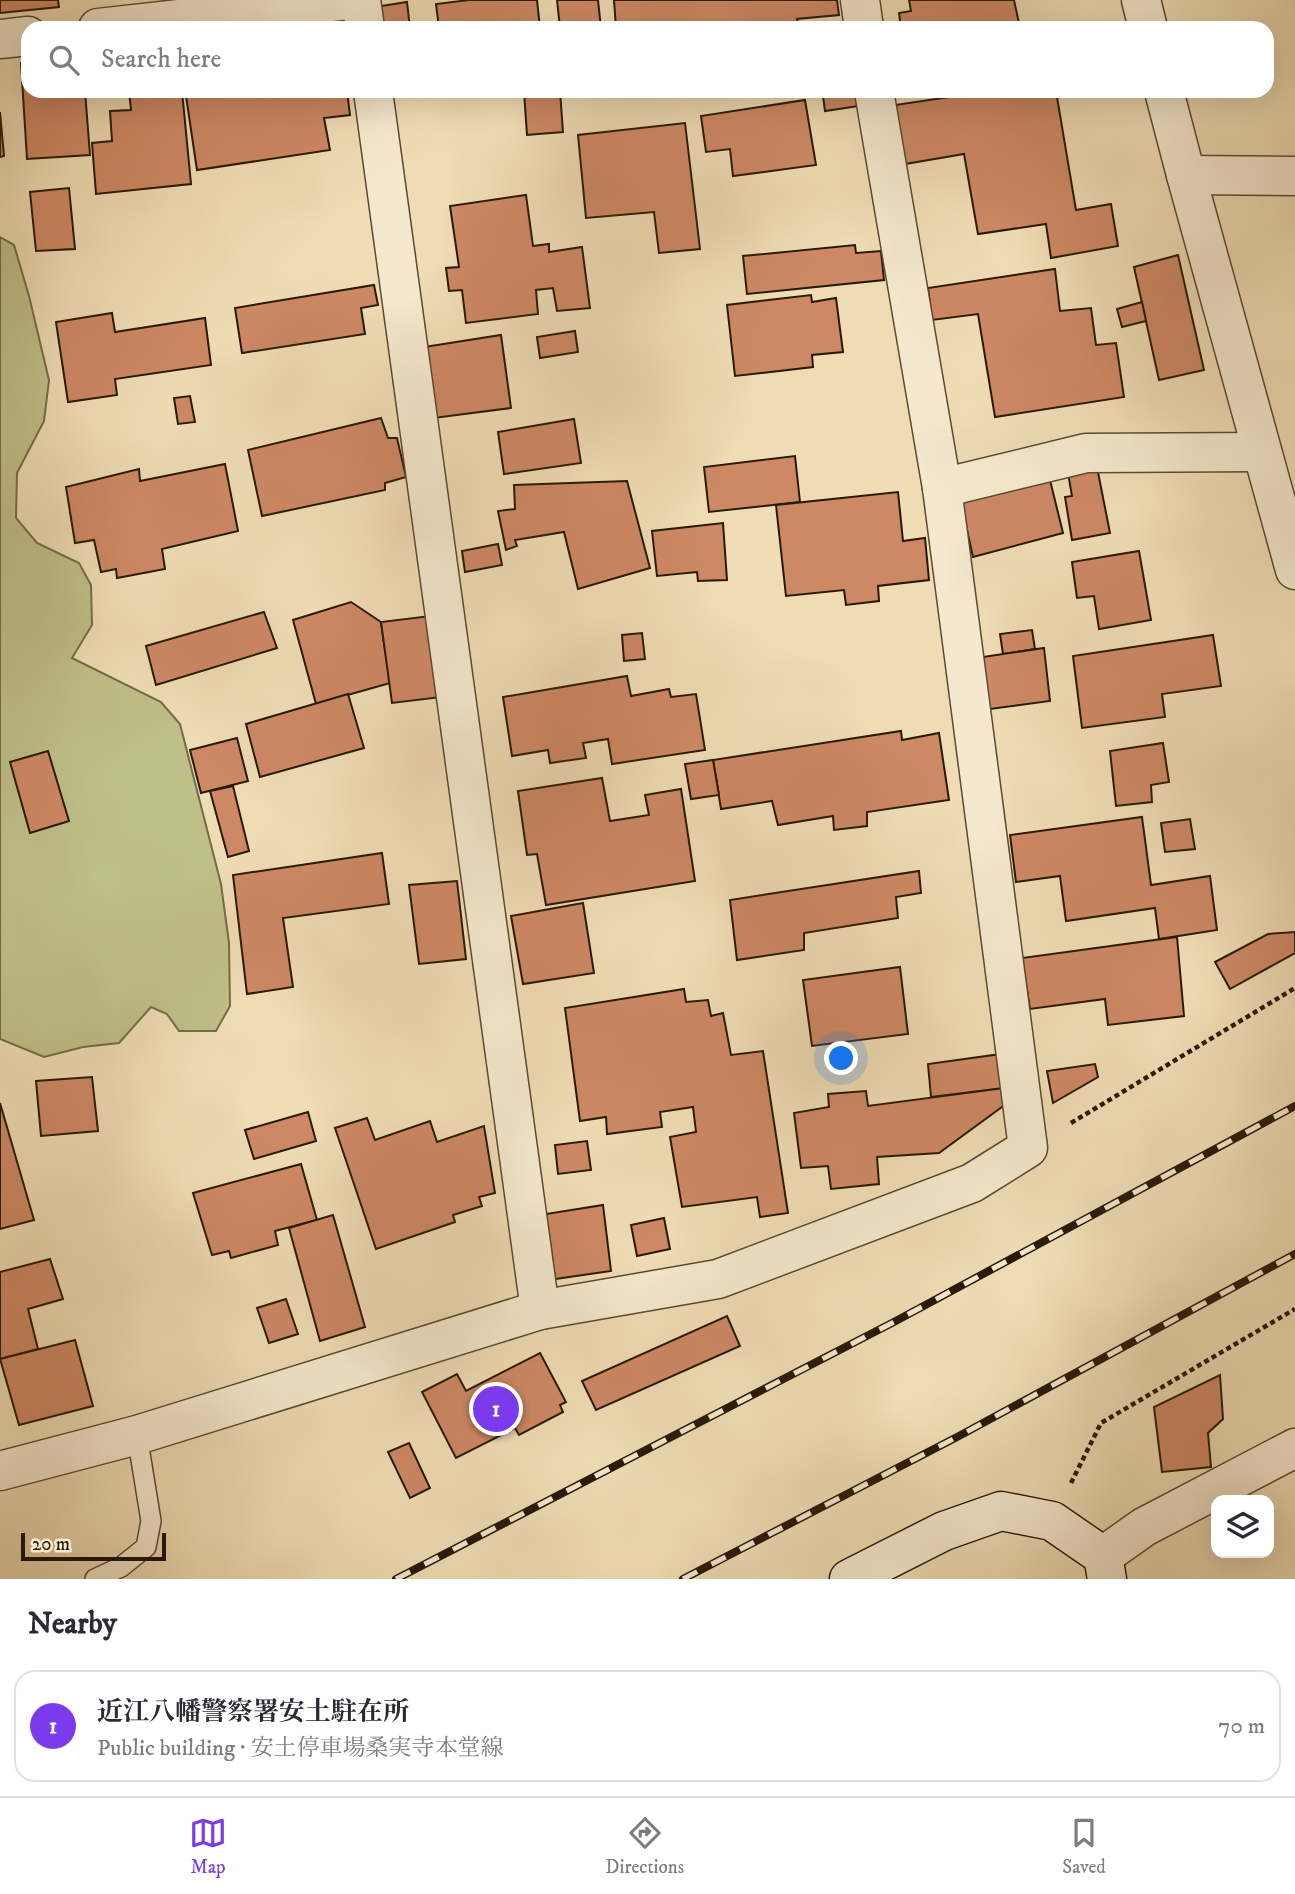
<!DOCTYPE html>
<html lang="en">
<head>
<meta charset="utf-8">
<style>
	body { margin:0; font-family:"IM FELL DW Pica","Noto Serif JP",serif; background:#f2f2f3; color:#2b2b33 }
	.controls { position:absolute; right:21px; bottom:21px; display:grid; overflow:hidden; border-radius:14px; box-shadow:0 7px 28px #0002 }
	.controls button { width:63px; height:63px; display:grid; place-items:center; padding:0; border:0; border-bottom:2px solid #e1e1e2; background:#fff; color:#2b2b33; font:35px sans-serif }
	.scale { position:absolute; left:21px; bottom:18px; width:145px; box-sizing:border-box; padding-left:7px; border:4px solid #291907; border-top:0; font-size:19px; line-height:24px; white-space:nowrap; color:#291907; -webkit-text-stroke:5px #f5e8ce; paint-order:stroke }
	.you { position:absolute; left:842px; top:1059px; width:24px; height:24px; margin:-18px; border:5px solid #fff; border-radius:50%; background:#1a73e8; box-shadow:0 0 0 10px #1a73e833 }
	.badge { display:grid; place-items:center; width:46px; height:46px; border-radius:50%; background:#7c3aed; color:#fff; font-size:23px; font-weight:700 }
	.pin { position:absolute; translate:-50% -50%; border:4px solid #fff; box-shadow:0 2px 7px #0006 }
	.list { margin:0; padding:0; list-style:none }
	h2 { display:flex; justify-content:space-between; align-items:center; height:91px; margin:0; padding:0 28px; font-size:30px }
	h2 small { font-size:23px; font-weight:400; color:#7c7c81 }
	.list li { display:grid; grid-template-columns:46px 1fr auto; gap:21px; align-items:center; box-sizing:border-box; height:112px; margin:0 14px 14px; padding:0 14px; border:2px solid #e1e1e2; border-radius:21px }
	.list b { display:block; font-size:26px; white-space:nowrap }
	.list p { margin:0; font-size:23px; white-space:nowrap; color:#7c7c81 }
	.list em { font-size:23px; font-style:normal; color:#7c7c81 }
	.icon { flex:none; width:38px; height:38px; fill:none; stroke:currentColor; stroke-width:2; stroke-linecap:round; stroke-linejoin:round }
	.map { position:relative; flex:none; width:1295px; height:1579px; overflow:hidden }
	.search { position:absolute; background:#fff; box-shadow:0 7px 28px #0002; left:21px; right:21px; top:21px; height:77px; display:flex; align-items:center; gap:18px; box-sizing:border-box; padding:0 24px; border-radius:21px; color:#7c7c81; font-size:26px }
	.sheet { height:217px; background:#fff }
	nav { display:flex; justify-content:space-around; align-items:center; box-sizing:border-box; height:98px; border-top:2px solid #e1e1e2; background:#fff; font-size:19px; color:#7c7c81 }
	nav a { display:grid; justify-items:center; gap:4px }
	nav .on { color:#7c3aed }
	.map>svg:first-child { display:block }
	.green { fill:#bfbf89; stroke:#746c48; stroke-width:2 }
	.building { fill:#cd8864; stroke:#291907; stroke-width:2 }
	.lines { fill:none; stroke-linecap:round; stroke-linejoin:round }
	.service-casing { stroke:#5a4a32; stroke-width:22 }
	.minor-casing { stroke:#5a4a32; stroke-width:41 }
	.secondary-casing { stroke:#291907; stroke-width:41 }
	.path { stroke:#291907; stroke-width:4.5; stroke-dasharray:5 3.5; stroke-linecap:butt }
	.service { stroke:#f5e8ce; stroke-width:19 }
	.minor { stroke:#f5e8ce; stroke-width:38 }
	.secondary { stroke:#f5e8ce; stroke-width:38 }
	.rail-casing { stroke:#291907; stroke-width:8 }
	.rail { stroke:#f5e8ce; stroke-width:5; stroke-dasharray:16; stroke-linecap:butt }
</style>
</head>
<body>
<div class="map">
<svg width="1295" height="1579" viewBox="0 0 1295 1579">
	<rect width="100%" height="100%" fill="#efdcb4"/>
	<filter id="stains"><feTurbulence type="fractalNoise" baseFrequency=".00286" numOctaves="4"/><feColorMatrix values="0 0 0 0 .2 0 0 0 0 .09 0 0 0 0 .02 0 0 0 .5 -.17"/></filter>
	<radialGradient id="worn" r=".72"><stop offset=".6" stop-color="#630" stop-opacity="0"/><stop offset="1" stop-color="#630" stop-opacity=".3"/></radialGradient>
	<polygon class="green" points="0,237 14,245 29,296 49,380 44,421 17,473 16,518 37,543 79,563 91,585 92,625 72,658 161,702 180,724 221,884 229,943 230,1006 216,1031 179,1031 167,1014 151,1007 119,1043 83,1047 44,1057 0,1039"/>
	<g class="building">
		<polygon points="0,0 58,0 59,7 0,13"/>
		<polygon points="469,0 537,0 540,28 439,28 436,4"/>
		<polygon points="557,0 598,0 601,28 560,28"/>
		<polygon points="614,0 837,0 839,15 797,19 799,28 616,28"/>
		<polygon points="909,0 1014,0 1020,28 901,28 899,13 911,11"/>
		<polygon points="407,2 410,28 378,28 375,7"/>
		<polygon points="21,63 28,63 28,91 85,91 90,155 27,159"/>
		<polygon points="129,91 182,91 191,184 96,194 92,143 112,141 110,111 131,110"/>
		<polygon points="215,91 347,91 350,115 324,118 330,150 197,170 186,96"/>
		<polygon points="524,91 560,91 563,132 527,135"/>
		<polygon points="857,91 859,106 825,111 823,96"/>
		<polygon points="990,91 1056,91 1076,210 1111,204 1118,246 1051,258 1046,224 978,234 964,154 905,164 895,105"/>
		<polygon points="805,100 816,165 733,176 730,149 706,152 701,116"/>
		<polygon points="0,112 4,156 0,157"/>
		<polygon points="685,123 700,249 659,253 654,212 586,218 578,135"/>
		<polygon points="69,188 75,249 36,251 30,192"/>
		<polygon points="526,195 533,246 549,244 549,252 582,247 590,308 557,311 553,288 536,290 538,314 466,323 462,290 449,291 446,268 459,267 450,206"/>
		<polygon points="855,245 856,253 881,251 884,280 747,294 743,256"/>
		<polygon points="1178,255 1204,370 1159,380 1134,267"/>
		<polygon points="1055,269 1060,311 1091,308 1096,345 1116,343 1124,397 995,417 978,314 932,320 928,288"/>
		<polygon points="374,285 378,305 361,308 365,334 242,353 235,308"/>
		<polygon points="811,295 812,302 836,298 843,352 812,355 813,367 735,376 727,305"/>
		<polygon points="1142,302 1146,321 1122,327 1117,309"/>
		<polygon points="112,313 115,332 205,318 211,365 115,379 117,395 68,402 56,322"/>
		<polygon points="575,331 578,352 540,358 537,337"/>
		<polygon points="501,335 511,408 434,418 424,347"/>
		<polygon points="190,396 195,422 178,424 174,398"/>
		<polygon points="381,418 388,438 397,438 406,477 385,483 385,490 262,516 248,450"/>
		<polygon points="574,419 581,463 504,474 498,432"/>
		<polygon points="795,456 800,502 709,512 704,467"/>
		<polygon points="225,464 238,531 162,549 165,569 117,578 116,569 101,572 94,540 75,543 66,487 139,469 140,481"/>
		<polygon points="1097,467 1110,533 1072,540 1065,497 1072,496 1068,473"/>
		<polygon points="1049,476 1063,533 973,557 960,499"/>
		<polygon points="627,481 650,568 578,589 564,532 515,540 517,546 506,550 498,511 515,509 514,485"/>
		<polygon points="898,492 903,541 925,538 929,580 878,586 879,601 846,605 844,590 786,596 776,505"/>
		<polygon points="723,523 727,580 698,581 697,572 657,576 652,531"/>
		<polygon points="498,544 502,565 465,572 462,551"/>
		<polygon points="1139,551 1151,620 1099,629 1094,596 1077,598 1072,562"/>
		<polygon points="351,602 381,622 390,683 316,704 293,620"/>
		<polygon points="264,612 277,648 156,685 146,646"/>
		<polygon points="430,616 442,697 392,703 381,622"/>
		<polygon points="1032,630 1035,649 1003,654 1000,634"/>
		<polygon points="642,633 645,659 624,661 622,635"/>
		<polygon points="1213,635 1221,686 1162,694 1165,717 1082,728 1073,656"/>
		<polygon points="1044,648 1050,701 983,710 976,658"/>
		<polygon points="627,676 631,696 669,689 671,697 696,694 705,750 612,764 608,739 583,743 586,758 550,763 548,750 512,756 503,697"/>
		<polygon points="348,694 364,748 260,777 246,724"/>
		<polygon points="901,731 902,740 939,733 949,800 867,812 867,826 834,830 833,816 778,825 772,801 721,809 713,760"/>
		<polygon points="237,738 248,781 201,793 190,750"/>
		<polygon points="1163,743 1169,782 1151,785 1152,802 1116,806 1110,751"/>
		<polygon points="48,751 69,821 30,833 10,762"/>
		<polygon points="713,760 719,795 691,799 685,764"/>
		<polygon points="602,778 610,821 649,815 645,795 681,789 695,881 546,905 537,854 527,855 518,791"/>
		<polygon points="233,786 249,851 228,857 210,791"/>
		<polygon points="1142,817 1151,885 1210,876 1217,930 1159,939 1155,908 1066,921 1060,876 1016,882 1010,835"/>
		<polygon points="1190,819 1195,849 1165,852 1161,823"/>
		<polygon points="382,853 389,904 283,918 293,987 247,994 233,875"/>
		<polygon points="919,871 921,893 896,897 898,918 804,933 804,950 737,960 730,900"/>
		<polygon points="457,881 466,959 419,964 409,885"/>
		<polygon points="583,903 594,973 523,984 511,916"/>
		<polygon points="1295,932 1295,953 1230,989 1215,962 1268,934"/>
		<polygon points="1177,937 1184,1016 1108,1025 1105,999 1030,1009 1022,958"/>
		<polygon points="900,967 908,1034 812,1046 803,980"/>
		<polygon points="684,989 686,1002 708,1000 711,1016 723,1013 731,1055 763,1051 788,1213 760,1217 757,1197 682,1207 670,1137 696,1132 693,1107 660,1112 662,1127 607,1134 606,1117 580,1121 565,1008"/>
		<polygon points="1001,1054 1004,1088 931,1097 928,1064"/>
		<polygon points="1095,1064 1098,1077 1053,1103 1047,1071"/>
		<polygon points="92,1077 98,1131 41,1136 36,1081"/>
		<polygon points="1004,1088 1006,1104 939,1153 877,1157 879,1184 831,1189 828,1166 801,1168 794,1113 829,1107 828,1094 866,1091 868,1106"/>
		<polygon points="0,1103 34,1220 0,1229"/>
		<polygon points="308,1112 316,1141 254,1159 245,1130"/>
		<polygon points="367,1118 375,1140 430,1121 437,1142 484,1126 495,1193 479,1197 482,1206 453,1215 455,1222 376,1249 335,1128"/>
		<polygon points="587,1141 591,1170 558,1174 555,1145"/>
		<polygon points="301,1164 317,1220 275,1231 278,1245 231,1258 229,1251 212,1255 193,1193"/>
		<polygon points="603,1205 611,1271 555,1279 546,1214"/>
		<polygon points="333,1215 365,1327 320,1341 289,1228"/>
		<polygon points="664,1218 670,1249 637,1256 631,1225"/>
		<polygon points="50,1259 63,1299 28,1309 38,1349 0,1359 0,1272"/>
		<polygon points="286,1299 298,1334 269,1343 257,1308"/>
		<polygon points="727,1316 740,1346 596,1410 582,1381"/>
		<polygon points="75,1340 93,1406 19,1425 0,1359"/>
		<polygon points="540,1353 566,1402 560,1405 563,1412 519,1435 515,1428 456,1458 422,1392 457,1374 466,1391"/>
		<polygon points="1220,1375 1223,1419 1208,1433 1211,1467 1162,1472 1154,1407"/>
		<polygon points="409,1443 430,1488 410,1498 388,1452"/>
	</g>
	<g class="lines">
		<g class="service-casing">
			<polyline id="service" points="95,1579 121,1567 146,1547 151,1521 137,1435"/>
		</g>
		<g class="minor-casing">
			<g id="minor">
				<polyline points="361,0 365,28"/>
				<polyline points="860,0 864,28"/>
				<polyline points="1141,0 1148,28"/>
				<polyline points="98,28 349,0"/>
				<polyline points="0,39 28,36"/>
				<polyline points="373,91 540,1310"/>
				<polyline points="1164,91 1186,175"/>
				<polyline points="1295,176 1186,175 1295,570"/>
				<polyline points="942,488 1086,453 1261,452"/>
				<polyline points="0,1471 137,1435 540,1310 718,1279 972,1183 1028,1148 942,488 874,91"/>
				<polyline points="1103,1556 1144,1527 1295,1448"/>
			</g>
		</g>
		<g class="secondary-casing">
			<polyline id="secondary" points="849,1579 944,1531 1001,1511 1052,1521 1103,1556 1107,1579"/>
		</g>
		<g class="path">
			<polyline points="1071,1123 1295,988"/>
			<polyline points="1071,1483 1101,1423 1295,1309"/>
		</g>
		<use href="#service" class="service"/>
		<use href="#minor" class="minor"/>
		<use href="#secondary" class="secondary"/>
		<g class="rail-casing">
			<g id="rail">
				<polyline points="396,1579 892,1323 1295,1106"/>
				<polyline points="683,1579 959,1436 1295,1254"/>
			</g>
		</g>
		<use href="#rail" class="rail"/>
	</g>
	<rect width="100%" height="100%" filter="url(#stains)"/>
	<rect width="100%" height="100%" fill="url(#worn)"/>
</svg>
<div class="controls">
<button><svg class="icon" aria-label="layers" viewBox="0 0 24 24"><path d="M12 4l9 5-9 5-9-5zM3 14l9 5 9-5"/></svg></button>
</div>
<div class="scale">20 m</div>
<div class="you"></div>
<div class="pin badge" style="left:496px;top:1409px">1</div>
<div class="search"><svg class="icon" aria-label="search" viewBox="0 0 24 24"><circle cx="10" cy="10" r="6"/><path d="M15 15l6 6"/></svg>Search here</div>
</div>
<section class="sheet">
<h2>Nearby<small></small></h2>
<ul class="list">
<li><span class="badge">1</span><div><b>近江八幡警察署安土駐在所</b><p>Public building · 安土停車場桑実寺本堂線</p></div><em>70 m</em></li>
</ul>
</section>
<nav>
<a class="on"><svg class="icon" aria-label="map" viewBox="0 0 24 24"><path d="M3 6l6-2 6 2 6-2v14l-6 2-6-2-6 2zM9 4v14M15 6v14"/></svg>Map</a>
<a><svg class="icon" aria-label="directions" viewBox="0 0 24 24"><path d="M12 3l9 9-9 9-9-9zM9 14v-3h6M13 9l2 2-2 2"/></svg>Directions</a>
<a><svg class="icon" aria-label="saved" viewBox="0 0 24 24"><path d="M7 4h10v16l-5-4-5 4z"/></svg>Saved</a>
</nav>
</body>
</html>
